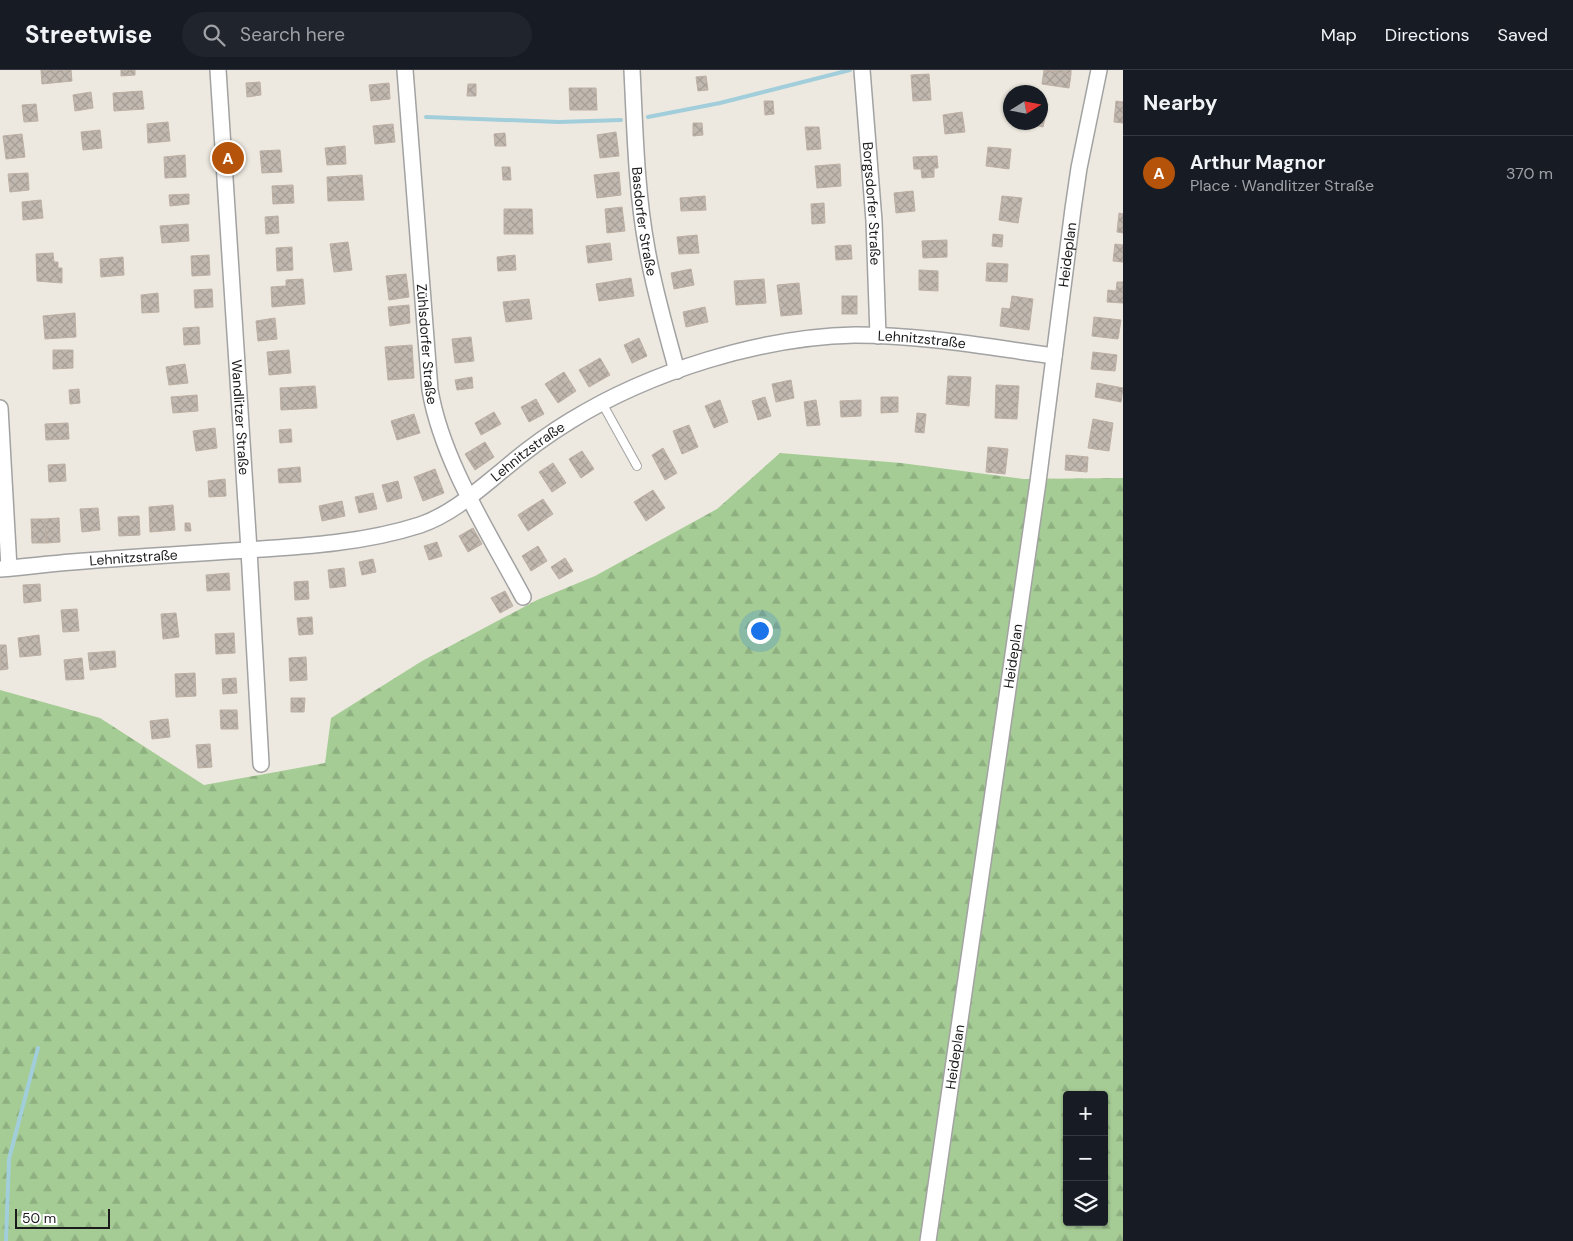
<!DOCTYPE html>
<html lang="en">
<head>
<meta charset="utf-8">
<style>
	body { margin:0; font-family:"DM Sans",sans-serif; background:#20242c; color:#f1f3f6 }
	.controls { position:absolute; right:15px; bottom:15px; display:grid; overflow:hidden; border-radius:5px; box-shadow:0 1px 4px #0004 }
	.controls button { width:45px; height:45px; display:grid; place-items:center; padding:0; border:0; border-bottom:1px solid #363941; background:#171b24; color:#f1f3f6; font:25px sans-serif }
	.compass { position:absolute; left:1003px; top:15px; width:45px; height:45px; border-radius:50%; background:#171b24; box-shadow:0 1px 4px #0004; rotate:79deg }
	.scale { position:absolute; left:15px; bottom:12px; width:95px; box-sizing:border-box; padding-left:5px; border:2px solid #1b1b1b; border-top:0; font-size:14px; line-height:18px; white-space:nowrap; color:#1b1b1b; -webkit-text-stroke:4px #fff; paint-order:stroke }
	.you { position:absolute; left:759px; top:560px; width:18px; height:18px; margin:-12px; border:4px solid #fff; border-radius:50%; background:#1a73e8; box-shadow:0 0 0 8px #1a73e833 }
	.badge { display:grid; place-items:center; width:32px; height:32px; border-radius:50%; background:#b45309; color:#fff; font-size:16px; font-weight:700 }
	.pin { position:absolute; translate:-50% -50%; border:2px solid #fff; box-shadow:0 1px 5px #0006 }
	.list { margin:0; padding:0; list-style:none }
	h2 { display:flex; justify-content:space-between; align-items:center; height:65px; margin:0; padding:0 20px; font-size:21px }
	h2 small { font-size:16px; font-weight:400; color:#9ea1a6 }
	.list li { display:grid; grid-template-columns:32px 1fr auto; gap:15px; align-items:center; box-sizing:border-box; height:75px; padding:0 20px; border-top:1px solid #363941 }
	.list b { display:block; font-size:19px; white-space:nowrap }
	.list p { margin:0; font-size:16px; white-space:nowrap; color:#9ea1a6 }
	.list em { font-size:16px; font-style:normal; color:#9ea1a6 }
	.icon { flex:none; width:28px; height:28px; fill:none; stroke:currentColor; stroke-width:2; stroke-linecap:round; stroke-linejoin:round }
	.map { position:relative; flex:none; width:1123px; height:1171px; overflow:hidden }
	header { display:flex; align-items:center; gap:30px; box-sizing:border-box; height:70px; padding:0 25px; background:#171b24; border-bottom:1px solid #363941 }
	header strong { font-size:24px }
	nav { display:flex; gap:28px; margin-inline-start:auto; font-size:18px }
	.search { width:350px; height:45px; background:#20242c; display:flex; align-items:center; gap:12px; box-sizing:border-box; padding:0 18px; border-radius:28px; color:#9ea1a6; font-size:19px }
	main { display:flex }
	aside { flex:1; background:#171b24 }
	.map>svg:first-child { display:block }
	.forest { fill:url(#forest-firs); fill-rule:evenodd }
	.lines { fill:none; stroke-linecap:round; stroke-linejoin:round }
	.stream { stroke:#a1ceda; stroke-width:4 }
	.building { fill:url(#building-cross-hatch); stroke:#beafa3 }
	.lane-casing { stroke:#a2a2a2; stroke-width:10 }
	.street-casing { stroke:#a2a2a2; stroke-width:18 }
	.lane { stroke:#fff; stroke-width:8 }
	.street { stroke:#fff; stroke-width:15 }
	.labels { text-anchor:middle; stroke-width:4; stroke-linejoin:round; paint-order:stroke }
	.street-label { font-size:14px; fill:#1b1b1b; stroke:#fff }
</style>
</head>
<body>
<header>
<strong>Streetwise</strong>
<div class="search"><svg class="icon" aria-label="search" viewBox="0 0 24 24"><circle cx="10" cy="10" r="6"/><path d="M15 15l6 6"/></svg>Search here</div>
<nav><a>Map</a><a>Directions</a><a>Saved</a></nav>
</header>
<main>
<div class="map">
<svg width="1123" height="1171" viewBox="0 0 1123 1171">
	<defs>
		<pattern id="forest-firs" width="22" height="20" patternUnits="userSpaceOnUse" patternTransform="scale(1.25)"><rect width="22" height="20" fill="#a6cc95"/><path d="M5 1l3.5 6h-7zM16 11l3.5 6h-7z" fill="#8eaf80"/></pattern>
		<pattern id="building-cross-hatch" width="8" height="8" patternUnits="userSpaceOnUse" patternTransform="scale(1.25)"><rect width="8" height="8" fill="#c1b8b0"/><path d="M0 0l8 8M0 8l8-8" fill="none" stroke="#a59e97"/></pattern>
	</defs>
	<rect width="100%" height="100%" fill="#ede9e0"/>
	<path class="forest" d="M780 383 901 393 1023 409 1123 408V1171H0V620L100 648 204 715 325 693 331 648 422 591 537 530 595 506 717 439ZM1067 1025H1104V1152H1067Z"/>
	<g class="lines">
		<g class="stream">
			<polyline points="426,47 559,52 621,50"/>
			<polyline points="648,47 720,33 850,0"/>
			<polyline points="6,1171 9,1089 38,978"/>
		</g>
	</g>
	<g class="building">
		<polygon points="41,0 71,0 72,11 42,14"/>
		<polygon points="121,0 135,0 135,5 121,6"/>
		<polygon points="1044,0 1071,4 1069,18 1042,14"/>
		<polygon points="1045,0 1071,0 1071,4"/>
		<polygon points="929,4 931,30 913,31 911,5"/>
		<polygon points="706,6 708,20 698,21 696,7"/>
		<polygon points="260,12 261,25 247,27 246,13"/>
		<polygon points="389,13 390,29 371,31 369,15"/>
		<polygon points="468,14 476,14 476,26 467,26"/>
		<polygon points="569,18 596,18 597,40 570,40"/>
		<polygon points="142,21 144,39 114,41 113,23"/>
		<polygon points="91,22 93,38 75,41 73,25"/>
		<polygon points="764,31 773,31 774,44 765,45"/>
		<polygon points="1116,31 1123,32 1123,53 1114,52"/>
		<polygon points="1040,33 1048,34 1043,57 1022,52 1040,52"/>
		<polygon points="36,34 38,51 24,52 22,35"/>
		<polygon points="962,42 965,62 945,64 943,45"/>
		<polygon points="168,52 170,71 148,73 147,54"/>
		<polygon points="693,53 702,53 703,65 693,66"/>
		<polygon points="393,54 395,72 375,74 373,56"/>
		<polygon points="805,57 819,57 821,79 807,80"/>
		<polygon points="100,60 102,78 83,80 81,62"/>
		<polygon points="616,62 619,86 600,88 597,65"/>
		<polygon points="505,63 506,76 495,76 494,64"/>
		<polygon points="22,64 25,87 6,89 3,66"/>
		<polygon points="345,76 346,94 327,95 325,78"/>
		<polygon points="988,77 1011,79 1009,99 986,96"/>
		<polygon points="280,80 282,102 262,103 260,81"/>
		<polygon points="185,85 186,107 165,108 164,87"/>
		<polygon points="937,86 938,98 934,98 934,107 922,108 921,99 914,99 913,87"/>
		<polygon points="840,94 841,116 817,118 815,96"/>
		<polygon points="502,97 510,97 511,110 503,110"/>
		<polygon points="619,102 621,125 597,128 594,105"/>
		<polygon points="28,103 29,120 10,122 8,104"/>
		<polygon points="362,105 364,130 328,131 327,107"/>
		<polygon points="293,115 294,133 273,134 272,116"/>
		<polygon points="913,121 915,141 896,143 894,123"/>
		<polygon points="189,124 189,134 170,136 169,125"/>
		<polygon points="705,126 706,140 681,141 680,128"/>
		<polygon points="1002,126 1022,128 1018,153 999,150"/>
		<polygon points="41,130 43,148 23,150 22,132"/>
		<polygon points="824,133 825,153 812,154 811,134"/>
		<polygon points="622,137 625,161 607,163 605,139"/>
		<polygon points="504,139 532,139 533,164 504,164"/>
		<polygon points="1119,143 1123,144 1123,163 1117,162"/>
		<polygon points="278,146 279,163 266,164 265,147"/>
		<polygon points="188,154 189,171 162,173 160,156"/>
		<polygon points="993,164 1003,165 1002,177 992,176"/>
		<polygon points="697,165 699,183 679,184 677,167"/>
		<polygon points="947,170 947,187 923,188 922,171"/>
		<polygon points="348,172 352,200 334,202 330,174"/>
		<polygon points="610,173 612,190 588,193 586,176"/>
		<polygon points="1115,174 1123,175 1123,192 1113,191"/>
		<polygon points="851,175 852,189 836,190 835,176"/>
		<polygon points="292,177 293,200 277,201 276,178"/>
		<polygon points="53,183 54,192 58,192 58,198 62,198 62,213 37,211 36,184"/>
		<polygon points="209,185 210,205 192,206 191,186"/>
		<polygon points="515,185 516,200 498,201 497,187"/>
		<polygon points="123,187 124,205 101,207 100,189"/>
		<polygon points="987,193 1008,194 1007,212 986,211"/>
		<polygon points="691,199 694,215 674,219 671,203"/>
		<polygon points="919,200 938,201 938,221 919,220"/>
		<polygon points="406,204 409,227 389,230 386,206"/>
		<polygon points="631,208 634,226 599,231 596,214"/>
		<polygon points="303,209 305,234 272,237 271,217 286,216 286,210"/>
		<polygon points="764,209 766,233 736,235 734,211"/>
		<polygon points="1117,212 1123,212 1123,233 1107,232 1108,220 1116,221"/>
		<polygon points="799,213 802,244 781,246 777,215"/>
		<polygon points="212,219 213,237 195,238 194,220"/>
		<polygon points="158,223 159,242 142,243 141,225"/>
		<rect x="842" y="226" width="15" height="18"/>
		<polygon points="1012,226 1033,229 1029,260 1000,256 1002,238 1010,239"/>
		<polygon points="529,229 532,249 506,252 503,232"/>
		<polygon points="409,235 410,253 390,256 388,237"/>
		<polygon points="705,237 708,252 686,257 683,242"/>
		<polygon points="75,243 76,267 45,269 43,246"/>
		<polygon points="1094,247 1121,250 1118,269 1092,266"/>
		<polygon points="275,248 277,269 258,271 256,251"/>
		<polygon points="199,257 200,274 184,275 183,258"/>
		<polygon points="471,267 474,291 455,293 452,269"/>
		<polygon points="639,268 647,286 632,293 624,275"/>
		<polygon points="412,275 414,308 388,310 385,277"/>
		<polygon points="53,280 73,280 73,298 53,299"/>
		<polygon points="289,280 291,303 269,305 267,282"/>
		<polygon points="1093,282 1117,285 1115,301 1091,299"/>
		<polygon points="600,288 610,305 589,317 579,300"/>
		<polygon points="185,294 188,313 169,315 166,297"/>
		<polygon points="564,302 576,321 558,333 545,314"/>
		<polygon points="948,306 971,307 969,336 946,334"/>
		<polygon points="472,307 473,318 457,320 455,310"/>
		<polygon points="791,310 794,328 776,332 772,314"/>
		<polygon points="1097,313 1123,318 1121,332 1095,327"/>
		<polygon points="996,315 1019,316 1017,349 995,348"/>
		<polygon points="315,316 317,338 281,340 280,318"/>
		<polygon points="79,319 80,333 70,334 69,320"/>
		<polygon points="197,325 198,341 173,343 171,327"/>
		<polygon points="765,327 771,346 758,350 752,331"/>
		<polygon points="881,327 898,327 898,342 881,343"/>
		<polygon points="536,329 544,344 529,352 521,337"/>
		<polygon points="720,330 728,352 714,358 705,336"/>
		<polygon points="816,330 820,355 807,356 804,332"/>
		<polygon points="861,330 861,346 841,347 840,331"/>
		<polygon points="494,342 501,354 481,365 475,353"/>
		<polygon points="917,343 926,344 924,363 915,362"/>
		<polygon points="414,344 420,363 397,370 391,351"/>
		<polygon points="1093,349 1113,353 1109,381 1088,378"/>
		<polygon points="68,353 69,369 46,370 45,354"/>
		<polygon points="689,355 698,377 682,384 673,361"/>
		<polygon points="215,358 217,378 196,381 193,361"/>
		<polygon points="291,359 292,372 280,373 279,360"/>
		<polygon points="485,372 494,387 475,400 465,384"/>
		<polygon points="988,377 1008,379 1005,404 986,402"/>
		<polygon points="663,378 677,403 665,410 652,385"/>
		<polygon points="582,381 594,399 581,408 569,389"/>
		<polygon points="1066,385 1088,387 1087,402 1065,400"/>
		<polygon points="553,393 566,413 552,422 539,402"/>
		<polygon points="65,394 66,411 49,412 48,395"/>
		<polygon points="300,397 301,412 279,413 278,399"/>
		<polygon points="435,399 444,423 423,431 414,407"/>
		<polygon points="225,409 226,426 209,427 208,411"/>
		<polygon points="398,411 402,428 387,432 382,415"/>
		<polygon points="653,420 665,438 646,451 634,432"/>
		<polygon points="373,423 377,439 359,443 355,427"/>
		<polygon points="543,429 553,444 528,461 518,445"/>
		<polygon points="342,431 345,446 322,451 319,436"/>
		<polygon points="173,435 175,460 150,462 149,437"/>
		<polygon points="98,438 100,460 82,462 80,439"/>
		<polygon points="139,446 140,465 119,466 118,447"/>
		<polygon points="59,448 60,472 46,473 45,449"/>
		<polygon points="31,449 45,449 46,473 32,473"/>
		<polygon points="185,453 190,453 191,461 185,461"/>
		<polygon points="473,458 482,474 468,482 459,466"/>
		<polygon points="437,472 442,486 429,490 424,476"/>
		<polygon points="538,476 547,491 531,501 522,486"/>
		<polygon points="565,488 573,501 559,509 551,497"/>
		<polygon points="373,489 376,502 362,505 359,492"/>
		<polygon points="344,498 346,516 330,518 328,500"/>
		<polygon points="229,503 230,520 207,521 206,505"/>
		<polygon points="308,511 309,529 295,530 294,512"/>
		<polygon points="40,514 41,531 24,533 23,515"/>
		<polygon points="505,521 513,536 500,543 491,528"/>
		<polygon points="77,539 79,561 63,562 61,540"/>
		<polygon points="176,543 179,567 163,569 161,544"/>
		<polygon points="312,547 313,564 299,565 297,548"/>
		<polygon points="234,563 235,583 216,584 215,564"/>
		<polygon points="39,565 41,585 20,587 18,568"/>
		<polygon points="0,575 6,575 8,599 0,600"/>
		<polygon points="115,581 116,597 90,600 88,583"/>
		<polygon points="306,587 307,610 290,611 289,588"/>
		<polygon points="82,588 84,609 66,610 64,590"/>
		<polygon points="195,603 196,626 176,627 175,604"/>
		<polygon points="236,608 237,623 223,624 222,609"/>
		<polygon points="291,628 305,628 304,642 291,642"/>
		<polygon points="220,640 237,640 238,659 221,659"/>
		<polygon points="168,649 170,667 152,669 150,651"/>
		<polygon points="210,674 212,697 198,698 196,675"/>
	</g>
	<g class="lines">
		<g class="lane-casing">
			<polyline id="lane" points="602,333 637,396"/>
		</g>
		<g class="street-casing">
			<g id="street">
				<path id="s1" d="M218 0 249 480 261 694"/>
				<path id="s2" d="M405 0 430 320C442 391 489 463 523 527"/>
				<path id="s3" d="M632 0C635 59 636 120 647 179 654 220 666 260 677 301"/>
				<path id="s4" d="M862 0 874 151 878 266"/>
				<polyline points="0,338 9,498"/>
				<path id="s5" d="M0 499C24 497 48 494 72 492 120 488 168 485 216 482 284 477 355 476 420 455 452 444 477 421 503 400 524 382 547 365 570 351 651 301 761 267 855 265 922 265 988 277 1054 286"/>
				<path id="s6" d="M928 1171 1038 412 1073 139 1079 98 1099 0"/>
			</g>
		</g>
		<use href="#lane" class="lane"/>
		<use href="#street" class="street"/>
	</g>
	<g class="labels">
		<g class="street-label">
			<text dy="5" stroke="none"><textPath href="#s4" startOffset="134">Borgsdorfer Straße</textPath></text>
			<text dy="5" stroke="none"><textPath href="#s3" startOffset="152">Basdorfer Straße</textPath></text>
			<text dy="5" stroke="none"><textPath href="#s6" startOffset="996">Heideplan</textPath></text>
			<text dy="5" stroke="none"><textPath href="#s5" startOffset="974">Lehnitzstraße</textPath></text>
			<text dy="5" stroke="none"><textPath href="#s2" startOffset="275">Zühlsdorfer Straße</textPath></text>
			<text dy="5" stroke="none"><textPath href="#s1" startOffset="348">Wandlitzer Straße</textPath></text>
			<text dy="5" stroke="none"><textPath href="#s5" startOffset="554">Lehnitzstraße</textPath></text>
			<text dy="5" stroke="none"><textPath href="#s5" startOffset="134">Lehnitzstraße</textPath></text>
			<text dy="5" stroke="none"><textPath href="#s6" startOffset="591">Heideplan</textPath></text>
			<text dy="5" stroke="none"><textPath href="#s6" startOffset="186">Heideplan</textPath></text>
		</g>
	</g>
</svg>
<div class="controls">
<button>+</button>
<button>−</button>
<button><svg class="icon" aria-label="layers" viewBox="0 0 24 24"><path d="M12 4l9 5-9 5-9-5zM3 14l9 5 9-5"/></svg></button>
</div>
<svg class="compass" viewBox="-18 -18 36 36"><path d="M0-13l5 13h-10z" fill="#e53935"/><path d="M0 13l5-13h-10z" fill="#9ea1a6"/></svg>
<div class="scale">50 m</div>
<div class="you"></div>
<div class="pin badge" style="left:228px;top:88px">A</div>
</div>
<aside>
<h2>Nearby<small></small></h2>
<ul class="list">
<li><span class="badge">A</span><div><b>Arthur Magnor</b><p>Place · Wandlitzer Straße</p></div><em>370 m</em></li>
</ul>
</aside>
</main>
</body>
</html>
